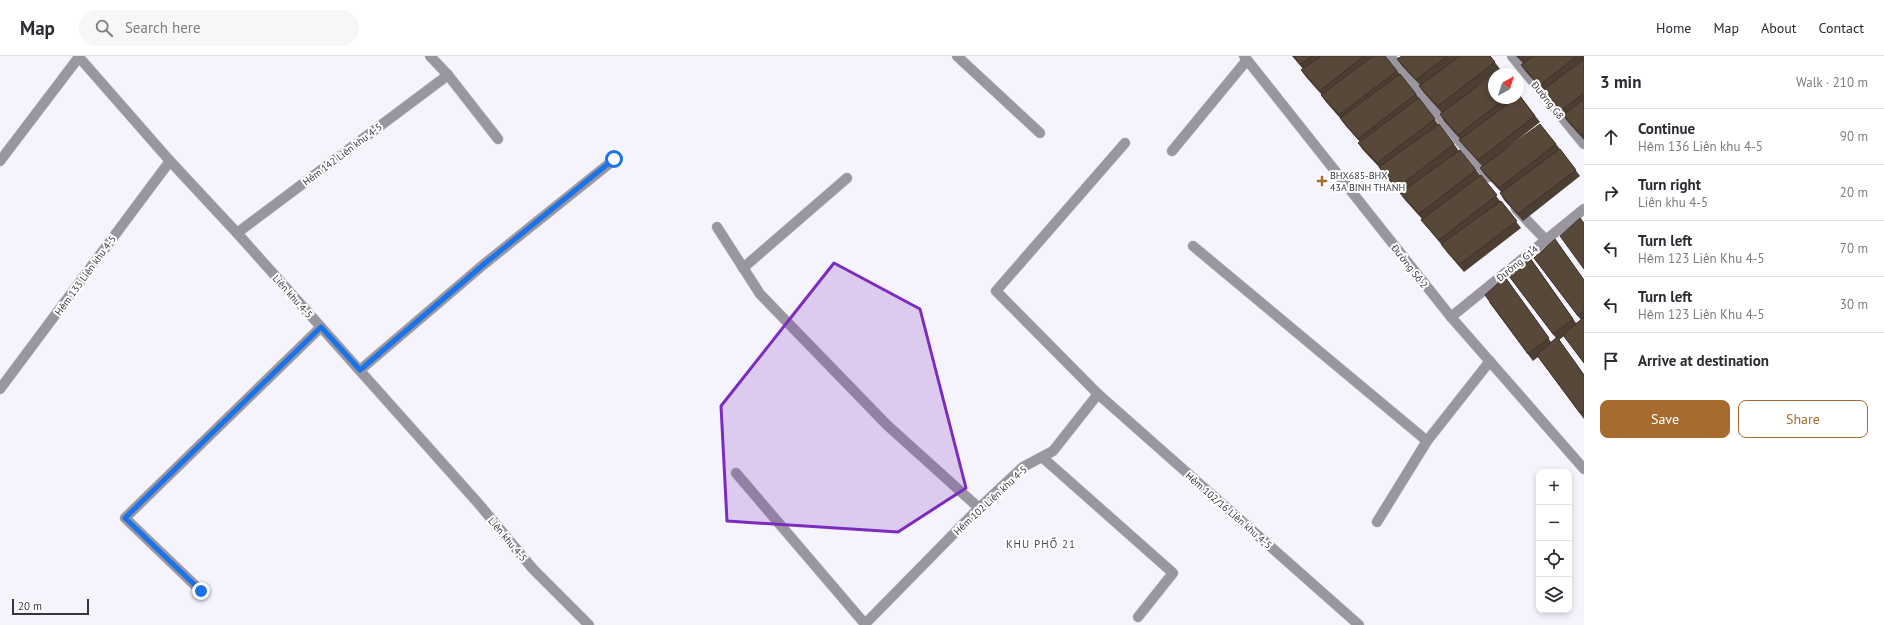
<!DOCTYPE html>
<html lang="en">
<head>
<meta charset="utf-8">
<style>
	body { margin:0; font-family:"PT Sans",sans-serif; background:#f7f7f7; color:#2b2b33 }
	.controls { position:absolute; right:12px; bottom:12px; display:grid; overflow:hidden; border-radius:8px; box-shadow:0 2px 6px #0003 }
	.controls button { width:36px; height:36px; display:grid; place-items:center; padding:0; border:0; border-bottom:1px solid #e1e1e2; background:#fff; color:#2b2b33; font:20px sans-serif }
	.compass { position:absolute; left:1488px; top:12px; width:36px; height:36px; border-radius:50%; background:#fff; box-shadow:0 2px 6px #0003; rotate:39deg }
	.scale { position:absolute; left:12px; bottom:10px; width:77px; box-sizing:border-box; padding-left:4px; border:2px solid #38353e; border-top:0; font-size:11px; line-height:14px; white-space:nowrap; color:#38353e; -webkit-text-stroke:3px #fff; paint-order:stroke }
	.stop { position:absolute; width:12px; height:12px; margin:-9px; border:3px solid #1a73e8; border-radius:50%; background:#fff }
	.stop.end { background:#1a73e8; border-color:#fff; box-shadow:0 1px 4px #0008 }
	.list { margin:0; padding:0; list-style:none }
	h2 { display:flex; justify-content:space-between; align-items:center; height:52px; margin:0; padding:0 16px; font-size:17px }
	h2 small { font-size:13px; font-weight:400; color:#7c7c81 }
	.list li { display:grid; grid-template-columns:26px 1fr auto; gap:12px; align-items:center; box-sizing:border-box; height:56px; padding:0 16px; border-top:1px solid #e1e1e2 }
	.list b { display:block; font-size:15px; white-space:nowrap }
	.list p { margin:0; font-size:13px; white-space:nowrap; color:#7c7c81 }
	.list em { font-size:13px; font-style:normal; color:#7c7c81 }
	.actions { display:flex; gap:8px; padding:12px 16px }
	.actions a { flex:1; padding:9px 0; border:1px solid #a76b2d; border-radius:8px; text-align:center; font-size:14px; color:#a76b2d }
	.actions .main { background:#a76b2d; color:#fff }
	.icon { flex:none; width:22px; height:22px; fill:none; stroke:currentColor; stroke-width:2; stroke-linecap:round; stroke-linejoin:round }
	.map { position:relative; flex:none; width:1584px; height:569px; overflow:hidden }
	header { display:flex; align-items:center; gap:24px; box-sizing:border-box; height:56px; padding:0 20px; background:#fff; border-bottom:1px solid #e1e1e2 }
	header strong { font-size:19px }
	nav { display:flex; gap:22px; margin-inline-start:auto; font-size:14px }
	.search { width:280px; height:36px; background:#f7f7f7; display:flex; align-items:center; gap:10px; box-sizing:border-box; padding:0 14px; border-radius:22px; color:#7c7c81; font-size:15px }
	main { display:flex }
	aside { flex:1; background:#fff }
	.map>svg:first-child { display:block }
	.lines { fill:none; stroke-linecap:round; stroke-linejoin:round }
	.minor-casing { stroke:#cfcdd6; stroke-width:11 }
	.minor { stroke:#99969f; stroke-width:10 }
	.wall { fill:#4c3e32 }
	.building { fill:#58483a; stroke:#3e3229 }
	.route { stroke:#1a73e8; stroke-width:5 }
	.marked { fill:#7b2cbf; fill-opacity:0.2; stroke:#7b2cbf; stroke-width:3; stroke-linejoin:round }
	.poi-dot { fill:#a76b2d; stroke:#fff; stroke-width:1.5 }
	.labels { text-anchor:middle; stroke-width:4; stroke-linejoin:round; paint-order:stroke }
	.street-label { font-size:10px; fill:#38353e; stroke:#fff }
	.poi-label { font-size:10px; fill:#38353e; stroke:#fff; text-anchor:start }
	.neighbourhood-label { font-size:11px; letter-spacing:1px; fill:#4c4659; stroke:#fff }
</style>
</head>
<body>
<header>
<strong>Map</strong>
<div class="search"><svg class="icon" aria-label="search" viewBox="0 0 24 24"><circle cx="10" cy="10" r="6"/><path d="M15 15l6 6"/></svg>Search here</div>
<nav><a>Home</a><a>Map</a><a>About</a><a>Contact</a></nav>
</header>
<main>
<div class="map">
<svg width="1584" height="569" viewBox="0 0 1584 569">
	<rect width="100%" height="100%" fill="#f5f3fc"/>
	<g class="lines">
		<g class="minor-casing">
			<g id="minor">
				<polyline points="78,0 170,105 237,177 478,447 533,513 589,569"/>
				<polyline points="430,0 448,19 498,83"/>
				<polyline points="957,0 1040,77"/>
				<polyline points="1244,0 1451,261 1584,413"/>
				<polyline points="1390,0 1489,121"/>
				<polyline points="1512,0 1584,88"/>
				<polyline points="1172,95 1247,4"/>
				<polyline points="0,105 79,1"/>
				<polyline points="1516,153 1546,184"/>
				<polyline points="717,171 760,238 887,369 979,452"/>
				<polyline points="237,177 448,19"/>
				<polyline points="1193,190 1427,385"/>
				<polyline points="743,212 847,122"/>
				<polyline points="1451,261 1584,153"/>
				<polyline points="360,314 483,209 615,103"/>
				<polyline points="0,333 170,105"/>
				<polyline points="1098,338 1359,569"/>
				<polyline points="1042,401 1173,517 1138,561"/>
				<polyline points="736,417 865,568"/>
				<polyline points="1377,466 1427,385 1490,305"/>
				<polyline points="201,535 125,462 321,271"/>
				<polyline points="864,569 979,452 1023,411 1053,395 1098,338 996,235 1125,87"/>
			</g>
		</g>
		<use href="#minor" class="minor"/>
	</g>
	<g class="wall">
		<polygon points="1292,0 1385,0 1416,38 1438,68 1454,88 1459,95 1476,114 1521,172 1464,216 1446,195 1441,188 1421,164 1422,163 1405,144 1400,137 1401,137 1383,118 1379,111 1363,94 1358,87 1360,86 1345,69 1340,62 1326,46 1321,39 1321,38 1306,21 1301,14 1303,13"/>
		<polygon points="1402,0 1490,0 1500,13 1479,29 1494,42 1518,42 1518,38 1540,66 1501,97 1556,88 1580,120 1523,165 1504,144 1500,137 1501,136 1485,119 1480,112 1482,110 1464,90 1459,84 1460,83 1444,65 1440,58 1442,57 1424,37 1419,30 1420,29 1402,10 1397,3"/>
		<polygon points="1516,0 1584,0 1584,84 1567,65 1563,59 1564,58 1526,16 1521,9 1523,7"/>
		<polygon points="1530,202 1576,267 1581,264 1534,202 1584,224 1584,307 1564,280 1559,284 1584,319 1584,363 1538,301 1533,305 1489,246 1505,221 1551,286 1556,282 1509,220"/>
	</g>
	<g class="building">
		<polygon points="1293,0 1312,0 1301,8"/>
		<polygon points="1321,0 1364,0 1320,35 1301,14"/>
		<polygon points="1373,0 1385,0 1397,15 1339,59 1321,39"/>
		<polygon points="1402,0 1447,0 1416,24 1397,3"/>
		<polygon points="1460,0 1490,0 1495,6 1438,50 1419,30"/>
		<polygon points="1518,0 1524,0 1520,3"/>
		<polygon points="1533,0 1577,0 1540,29 1521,9"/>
		<polygon points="1584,3 1584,37 1562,54 1543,34"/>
		<polygon points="1500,14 1503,18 1494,18"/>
		<polygon points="1400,18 1416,38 1358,83 1340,62"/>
		<polygon points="1494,18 1494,42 1506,42 1458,79 1440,58"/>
		<polygon points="1520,40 1535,60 1478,104 1459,84 1516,42 1518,42 1518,41"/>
		<polygon points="1419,42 1435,63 1377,107 1358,87"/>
		<polygon points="1584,43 1584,77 1581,79 1563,59"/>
		<polygon points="1439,68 1454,88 1397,132 1379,111"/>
		<polygon points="1540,68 1556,88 1499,132 1480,112"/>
		<polygon points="1560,93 1576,114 1518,158 1500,137"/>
		<polygon points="1460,94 1476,114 1419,158 1400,137"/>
		<polygon points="1481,119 1497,139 1439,184 1421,164"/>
		<polygon points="1501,145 1517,165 1459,209 1441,188"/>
		<polygon points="1580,162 1584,167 1584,213 1560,180"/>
		<polygon points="1555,183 1584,224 1584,255 1578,260 1534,202"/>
		<polygon points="1530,202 1573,263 1553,278 1509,220"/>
		<polygon points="1505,221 1549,282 1528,298 1485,239"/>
		<polygon points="1584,261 1584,307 1563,279"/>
		<polygon points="1557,281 1584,319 1584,354 1580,357 1537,299"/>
	</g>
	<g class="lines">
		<polyline class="route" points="201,535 125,462 321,271 360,314 483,209 614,103"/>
	</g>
	<path class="marked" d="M834 207 920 253 966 432 898 476 727 465 721 350Z"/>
	<path class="poi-dot" d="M1320 119h4v4h4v4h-4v4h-4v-4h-4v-4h4z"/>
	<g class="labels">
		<g class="street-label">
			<text transform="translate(1548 44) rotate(51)" y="4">Đường G8</text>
			<text transform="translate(342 98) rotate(-37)" y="4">Hẻm 142 Liên khu 4-5</text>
			<text transform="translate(1517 207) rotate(-39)" y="4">Đường G14</text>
			<text transform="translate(1410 210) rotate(52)" y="4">Đường Số 2</text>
			<text transform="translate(85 219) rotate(-54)" y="4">Hẻm 133 Liên khu 4-5</text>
			<text transform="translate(293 240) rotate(48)" y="4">Liên khu 4-5</text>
			<text transform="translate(990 444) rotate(-43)" y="4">Hẻm 102 Liên khu 4-5</text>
			<text transform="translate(1229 454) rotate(41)" y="4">Hẻm 102/16 Liên khu 4-5</text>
			<text transform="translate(508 483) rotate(50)" y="4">Liên khu 4-5</text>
		</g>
		<g class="poi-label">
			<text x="1330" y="123">BHX685-BHX<tspan x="1330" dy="12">43A BINH THANH</tspan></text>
		</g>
		<g class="neighbourhood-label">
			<text x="1041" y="492">KHU PHỐ 21</text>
		</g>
	</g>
</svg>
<div class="controls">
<button>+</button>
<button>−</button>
<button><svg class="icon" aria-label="locate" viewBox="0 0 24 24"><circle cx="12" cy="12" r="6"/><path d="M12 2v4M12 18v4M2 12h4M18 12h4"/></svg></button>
<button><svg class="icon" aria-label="layers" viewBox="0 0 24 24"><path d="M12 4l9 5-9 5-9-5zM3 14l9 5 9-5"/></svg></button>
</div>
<svg class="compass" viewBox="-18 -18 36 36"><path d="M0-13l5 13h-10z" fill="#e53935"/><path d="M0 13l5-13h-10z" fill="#7c7c81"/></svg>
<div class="scale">20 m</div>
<div class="stop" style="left:614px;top:103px"></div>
<div class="stop end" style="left:201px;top:535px"></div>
</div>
<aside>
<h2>3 min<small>Walk · 210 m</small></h2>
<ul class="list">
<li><svg class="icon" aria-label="ahead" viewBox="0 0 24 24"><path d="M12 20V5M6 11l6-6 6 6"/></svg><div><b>Continue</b><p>Hẻm 136 Liên khu 4-5</p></div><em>90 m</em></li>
<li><svg class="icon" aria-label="right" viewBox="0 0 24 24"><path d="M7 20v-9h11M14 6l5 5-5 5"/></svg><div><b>Turn right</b><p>Liên khu 4-5</p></div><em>20 m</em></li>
<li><svg class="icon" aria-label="left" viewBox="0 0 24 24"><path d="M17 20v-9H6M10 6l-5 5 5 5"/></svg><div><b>Turn left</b><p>Hẻm 123 Liên Khu 4-5</p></div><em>70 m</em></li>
<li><svg class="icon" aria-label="left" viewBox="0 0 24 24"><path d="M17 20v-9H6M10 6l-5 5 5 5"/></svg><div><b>Turn left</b><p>Hẻm 123 Liên Khu 4-5</p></div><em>30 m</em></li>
<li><svg class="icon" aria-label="arrive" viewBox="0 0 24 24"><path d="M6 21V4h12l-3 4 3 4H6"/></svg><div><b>Arrive at destination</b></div></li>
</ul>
<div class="actions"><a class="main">Save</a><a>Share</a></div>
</aside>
</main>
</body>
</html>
